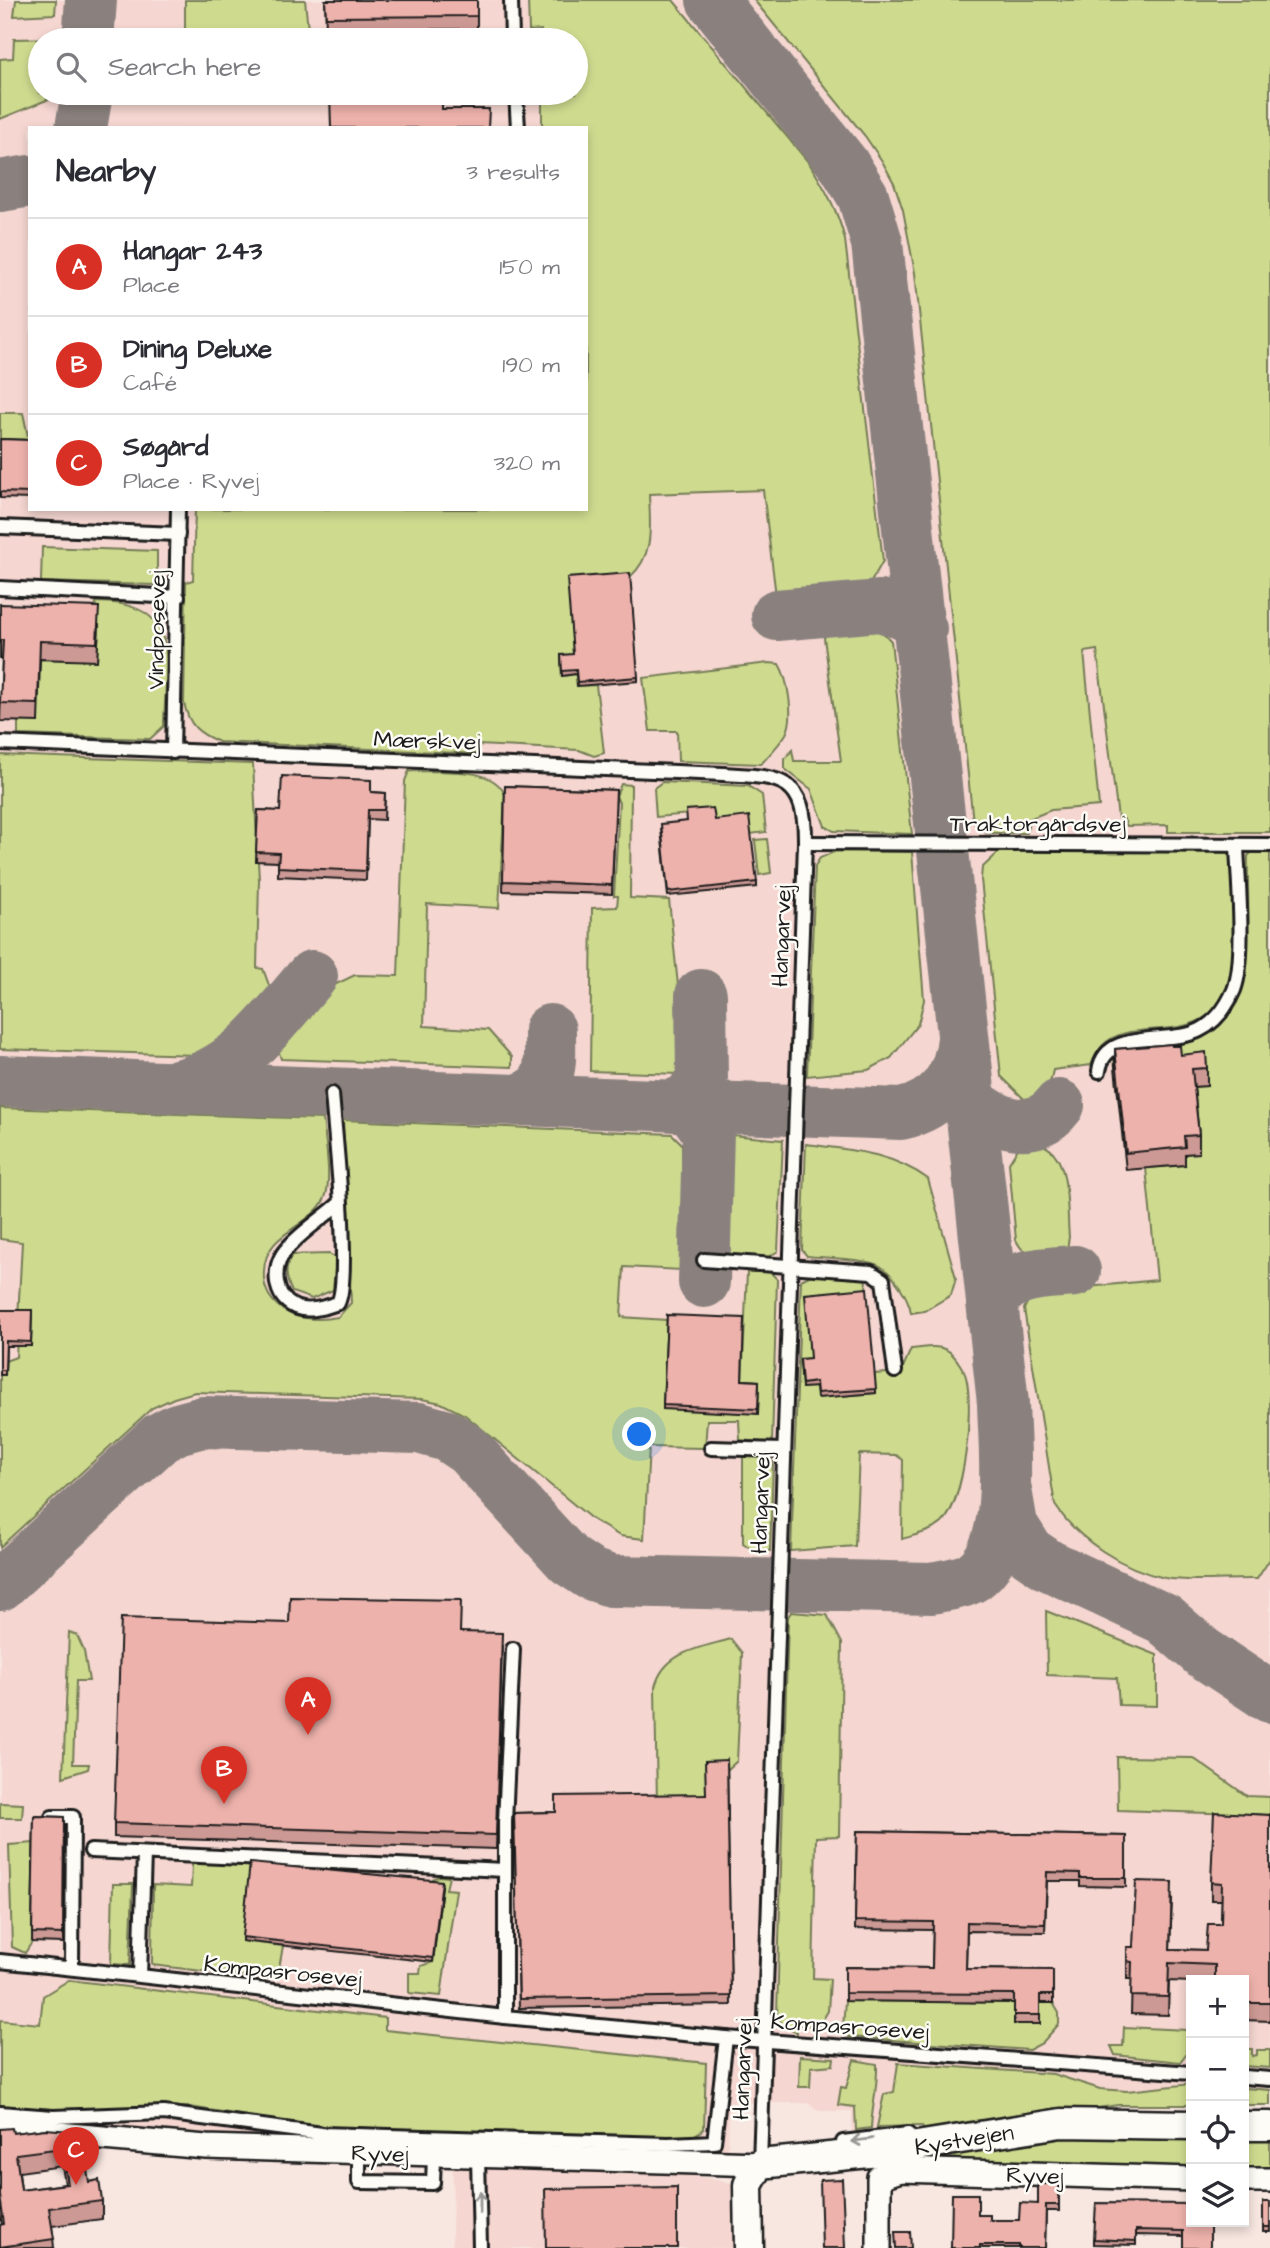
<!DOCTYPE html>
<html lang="en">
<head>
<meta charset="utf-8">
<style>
	body { margin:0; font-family:"Architects Daughter",sans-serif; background:#f7f7f7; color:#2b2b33 }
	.controls { position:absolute; right:21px; bottom:21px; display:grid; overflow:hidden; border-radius:0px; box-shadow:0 4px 10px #0003 }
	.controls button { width:63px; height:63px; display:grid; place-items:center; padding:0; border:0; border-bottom:2px solid #e1e1e2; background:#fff; color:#2b2b33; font:35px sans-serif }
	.you { position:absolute; left:640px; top:1435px; width:24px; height:24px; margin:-18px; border:5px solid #fff; border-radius:50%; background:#1a73e8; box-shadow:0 0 0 10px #1a73e833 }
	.badge { display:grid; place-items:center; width:46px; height:46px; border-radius:50%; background:#d93025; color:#fff; font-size:23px; font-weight:700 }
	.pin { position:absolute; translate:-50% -58px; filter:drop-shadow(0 2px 4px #0008) }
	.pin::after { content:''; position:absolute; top:37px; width:24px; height:21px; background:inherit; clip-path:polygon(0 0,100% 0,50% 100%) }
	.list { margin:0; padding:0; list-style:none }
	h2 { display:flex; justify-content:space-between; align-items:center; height:91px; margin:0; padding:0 28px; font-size:30px }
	h2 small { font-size:23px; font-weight:400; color:#7c7c81 }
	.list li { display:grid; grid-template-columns:46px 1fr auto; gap:21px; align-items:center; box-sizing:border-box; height:98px; padding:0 28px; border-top:2px solid #e1e1e2 }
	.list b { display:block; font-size:26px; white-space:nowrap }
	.list p { margin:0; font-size:23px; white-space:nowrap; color:#7c7c81 }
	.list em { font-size:23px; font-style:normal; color:#7c7c81 }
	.icon { flex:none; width:38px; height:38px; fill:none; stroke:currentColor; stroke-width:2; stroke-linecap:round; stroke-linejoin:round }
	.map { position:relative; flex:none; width:1270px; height:2248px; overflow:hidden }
	.search { position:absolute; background:#fff; box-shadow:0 4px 10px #0003; left:28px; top:28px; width:560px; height:77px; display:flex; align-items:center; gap:18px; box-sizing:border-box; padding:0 24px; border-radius:38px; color:#7c7c81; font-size:26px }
	.panel { position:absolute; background:#fff; box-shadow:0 4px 10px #0003; left:28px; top:126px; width:560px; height:385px; border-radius:0px }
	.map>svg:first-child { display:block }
	.built { fill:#f5d6d0; fill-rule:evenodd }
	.green { fill:#cedb8f; stroke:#757c56; stroke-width:2 }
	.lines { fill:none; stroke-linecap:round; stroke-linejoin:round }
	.taxiway { stroke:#8a817e; stroke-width:52 }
	.service-casing { stroke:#1c1c1c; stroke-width:18 }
	.minor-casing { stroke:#1c1c1c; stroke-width:28 }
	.tertiary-casing { stroke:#1c1c1c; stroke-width:33 }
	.service { stroke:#fdfcf7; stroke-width:12 }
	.minor { stroke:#fdfcf7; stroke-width:23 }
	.tertiary { stroke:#fdfcf7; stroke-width:28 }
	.wall { fill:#cd9994; stroke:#1c1c1c; stroke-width:2; fill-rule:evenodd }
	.building { fill:#eeb2ac; stroke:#1c1c1c; stroke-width:2; fill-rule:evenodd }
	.oneway { stroke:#989794 }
	.labels { text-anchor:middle; stroke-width:5; stroke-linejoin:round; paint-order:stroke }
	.street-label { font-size:23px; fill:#1c1c1c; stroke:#fdfcf7 }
</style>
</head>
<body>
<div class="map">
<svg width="1270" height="2248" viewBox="0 0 1270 2248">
	<rect width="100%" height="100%" fill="#f8e6e0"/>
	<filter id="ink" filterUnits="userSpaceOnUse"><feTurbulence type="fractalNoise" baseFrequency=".0143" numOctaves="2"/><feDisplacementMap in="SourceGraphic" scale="14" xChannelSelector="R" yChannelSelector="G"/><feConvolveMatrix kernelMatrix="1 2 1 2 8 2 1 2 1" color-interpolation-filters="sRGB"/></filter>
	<g filter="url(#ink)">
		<g class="built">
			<path d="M0 0H1270V2106L1244 2104V1980H1191V2100L906 2079 882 2130 852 2133V2111H819L809 2103H729L728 2156 217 2142 0 2126ZM40 40H576V93H40ZM30 128H586V509H30Z"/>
			<polygon points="453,2166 676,2172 731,2183 734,2248 452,2248"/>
		</g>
		<g class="green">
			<polygon points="16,0 56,0 55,14 14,16"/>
			<polygon points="185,0 305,0 309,40 185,40"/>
			<path d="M528 0H673L809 163C825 188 838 211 845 240L883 561 871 582 852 590 776 596 763 490 649 494C650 525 655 555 630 577L562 675 576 674 578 686 596 685 604 753 594 756 579 750 478 745 479 754 219 742C198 733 189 726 184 703L186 582 193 580 195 509H586V128H542V93H576V40H541V30L529 31Z"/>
			<polygon points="754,0 1270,0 1270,832 1168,832 1168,825 1127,826 1123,818 1118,818 1097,650 1084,652 1099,806 1051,810 1029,819 1027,833 988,833 973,822 915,273 903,210 894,183 882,161 865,136"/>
			<polygon points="59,38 59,40 40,40 40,93 59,95 0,119 0,59 13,58 14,39"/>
			<polygon points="0,413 23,413 29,441 0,439"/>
			<polygon points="42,547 157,551 157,585 41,582"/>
			<path d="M96 602C185 602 165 661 164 726L150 739 18 735V721L35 659 97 660 99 626 93 625Z"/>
			<polygon points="848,618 875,624 891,641 912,834 834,831 825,826 811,789 785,769 785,759 792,750 794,761 841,761 824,638 835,621"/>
			<path d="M769 663 779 664C788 679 795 718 786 734 779 745 769 755 761 764L678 761 677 731H650L643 678Z"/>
			<polygon points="0,755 253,764 259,880 257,968 263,969 270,988 219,1045 198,1055 0,1049"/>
			<path d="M409 771C438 773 493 764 505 795L499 908 427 904 424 1026 488 1030 512 1057V1067L281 1059 277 1046 334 985 355 975 398 976 405 781Z"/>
			<polygon points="662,782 748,786 762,795 766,832 750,834 715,824 713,812 656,817 654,788"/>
			<polygon points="621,784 631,785 630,898 669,900 679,995 679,1074 590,1071 592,908 617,907 618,896 614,896 619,803 616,796"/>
			<polygon points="767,839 771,873 759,875 755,840"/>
			<path d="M1001 850 1232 851C1232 886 1237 936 1232 969 1217 1059 1133 1010 1102 1046 1097 1051 1095 1059 1091 1065L1053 1070C1050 1086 1046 1101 1027 1102L1001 1076 981 879 982 868Z"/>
			<polygon points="836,851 912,852 924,1000 918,1024 891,1058 868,1070 807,1076 815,866 820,858"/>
			<path d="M1253 851H1270V1559L1257 1579C1228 1578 1193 1583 1165 1578 1123 1569 1078 1540 1055 1505L1024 1309 1030 1297 1038 1292 1157 1280 1146 1168 1185 1165 1115 1067 1114 1059 1109 1060C1127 1042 1155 1043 1179 1039 1264 1025 1246 920 1248 856Z"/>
			<path d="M0 1108 323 1119C325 1139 333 1183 324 1200 309 1228 265 1232 264 1271 263 1284 267 1296 277 1305 292 1320 318 1321 338 1317L351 1303 343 1120 672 1134 682 1144V1270L624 1267 621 1317 667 1320 742 1385 747 1272H770L777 1279 772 1443 740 1440 739 1420H707L705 1448 649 1447 644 1539 620 1536 593 1520 465 1415 441 1403 422 1399 195 1392 174 1398 152 1408 0 1547V1375H5V1361L16 1357 22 1242 0 1239Z"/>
			<polygon points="732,1135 783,1140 778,1251 767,1258 728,1256"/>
			<path d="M1031 1143C1073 1143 1066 1208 1069 1237L1067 1249 1059 1257C1039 1260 1026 1260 1016 1240L1009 1163 1019 1147Z"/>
			<path d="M806 1144C851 1150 890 1152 928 1179L956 1278 951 1295 924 1311 911 1313C909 1297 893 1273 878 1265 864 1258 824 1258 807 1256L802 1250Z"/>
			<path d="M329 1254 336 1258 333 1290 312 1299 292 1292C285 1278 285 1268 291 1255Z"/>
			<path d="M815 1273 865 1276 867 1293 810 1363 802 1388 816 1387 818 1398 875 1393 874 1374 901 1372 911 1349C924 1348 942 1343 952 1354 957 1359 964 1370 966 1377 974 1408 965 1500 942 1523 932 1532 914 1535 902 1539L903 1460 896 1455 859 1454 855 1546 791 1551 801 1280Z"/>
			<polygon points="743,1456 769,1456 773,1462 770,1551 753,1550 743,1543"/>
			<polygon points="1046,1611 1157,1655 1157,1706 1119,1705 1117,1678 1047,1675"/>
			<polygon points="791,1612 827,1615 842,1643 839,1836 816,1837 813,1978 830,1979 828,2011 819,2026 797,2025 797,2033 781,2025 777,2014 788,1617"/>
			<polygon points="69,1632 77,1635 84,1651 89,1681 76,1681 73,1764 89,1764 88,1769 63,1777"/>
			<path d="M731 1639 742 1653 737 1761 727 1770 706 1803H657L655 1687C664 1651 700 1648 731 1639Z"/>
			<polygon points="1117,1757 1193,1758 1247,1796 1270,1797 1270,1815 1118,1810"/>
			<polygon points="0,1803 23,1804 22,1818 0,1818"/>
			<polygon points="34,1843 32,1942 25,1953 12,1947 9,1845"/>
			<polygon points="200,1861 251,1865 242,1941 283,1946 278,1974 270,1979 152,1965 153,1885 191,1887 192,1865"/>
			<polygon points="438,1876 449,1877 446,1889 456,1890 441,1996 409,1993 409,1973 420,1973 421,1966 433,1962 442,1886 423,1884"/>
			<polygon points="113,1884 133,1884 130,1965 111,1964"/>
			<polygon points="69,1980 385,2018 385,2030 706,2063 704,2129 693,2136 655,2138 311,2126 190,2107 45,2112 0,2109 0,2020 40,2024 43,1996"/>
			<polygon points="845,2001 1053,2003 1059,2013 1059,2024 1042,2043 1029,2050 849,2037 843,2028"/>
			<polygon points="1124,2027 1187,2030 1186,2054 1180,2062 1115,2055 1111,2046 1123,2046"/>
			<polygon points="1244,2049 1252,2049 1252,2056 1257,2055 1257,2050 1270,2050 1270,2068 1244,2066"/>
			<polygon points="800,2056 834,2058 833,2065 811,2067 810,2087 799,2087"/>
			<path d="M854 2060 877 2064C878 2086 872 2106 871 2128L856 2130 855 2107 838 2105 841 2087 846 2088Z"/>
			<polygon points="898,2063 1053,2074 1100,2089 1127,2091 1191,2084 1191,2105 1118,2105 924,2133 922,2126 877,2127 884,2094 894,2092"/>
			<polygon points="1244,2088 1270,2090 1270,2105 1244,2105"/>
			<polygon points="1056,2134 1191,2134 1191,2174 898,2163"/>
			<polygon points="1244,2135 1270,2136 1270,2174 1244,2174"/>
		</g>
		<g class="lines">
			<g class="taxiway">
				<polyline points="88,40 91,0"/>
				<polyline points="81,128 87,93"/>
				<polyline points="0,186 30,181"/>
				<polyline points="777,615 880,606 911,616 921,629"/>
				<path d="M0 1081 901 1114C941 1105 959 1078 963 1039"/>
				<path d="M177 1085C238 1073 273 1020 312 976"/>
				<path d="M518 1100C555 1087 550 1064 550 1030"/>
				<path d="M970 1100C994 1123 1035 1138 1059 1105"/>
				<polyline points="674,1106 690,1097 702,1078 701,995"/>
				<polyline points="681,1106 693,1111 708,1132 704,1282"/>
				<path d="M992 1301C1013 1271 1041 1274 1075 1271"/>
				<polyline points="1006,1490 1012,1525 1029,1552 1048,1565 1164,1619 1202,1652 1270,1697"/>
				<path d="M0 1585 160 1438 177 1429 203 1422 419 1428 447 1436 468 1450 569 1560 590 1574 611 1581 932 1588C945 1585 962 1584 974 1576 1016 1546 1004 1449 1003 1403L877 243 863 196 844 165 712 0"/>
			</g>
			<g class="service-casing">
				<g id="service">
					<polyline points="511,0 512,40"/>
					<polyline points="516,93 518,128"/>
					<polyline points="0,527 178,534"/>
					<polyline points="0,588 178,597"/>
					<path d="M0 743 723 774C779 777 806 775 805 843L760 2164"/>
					<polyline points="173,752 178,509"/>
					<polyline points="805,843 1270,845"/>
					<path d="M1099 1071C1105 1027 1170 1046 1200 1030 1216 1022 1227 1006 1234 990 1246 959 1238 880 1237 845"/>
					<path d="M332 1094C335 1132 351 1278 338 1303 325 1307 309 1313 295 1307 273 1297 272 1267 285 1251 299 1233 322 1219 339 1204"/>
					<polyline points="704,1260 871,1272 883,1280 895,1371"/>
					<polyline points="711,1448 783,1450"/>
					<polyline points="513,1649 505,1822 505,2017 726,2038 1191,2073"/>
					<polyline points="52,1817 73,1817 72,1968"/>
					<polyline points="91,1851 505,1870"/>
					<polyline points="144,1854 140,1976 505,2017"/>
					<polyline points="0,1961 140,1976"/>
					<polyline points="1244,2077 1270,2079"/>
					<polyline points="0,2113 53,2117 164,2113 322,2134 668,2144 714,2142 726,2038"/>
					<polyline points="843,2142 908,2134"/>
					<polyline points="359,2152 359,2182 433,2183 434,2155"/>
					<polyline points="478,2156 480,2248"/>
				</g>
			</g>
			<g class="minor-casing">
				<g id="minor">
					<polyline points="0,2129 206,2147 760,2164"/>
					<polyline points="1244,2180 1270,2180"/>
					<polyline points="879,2248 879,2177 901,2170 1191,2179"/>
				</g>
			</g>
			<g class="tertiary-casing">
				<g id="tertiary">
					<polyline points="1244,2126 1270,2126"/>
					<polyline points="749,2248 748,2185 760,2164 879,2152 1061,2123 1191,2125"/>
				</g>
			</g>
			<use href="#service" class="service"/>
			<use href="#minor" class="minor"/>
			<use href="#tertiary" class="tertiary"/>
		</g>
		<g class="wall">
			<polygon points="325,0 477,0 477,29 326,30"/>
			<polygon points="0,439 30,440 30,499 0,498"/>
			<polygon points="0,604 99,625 97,661 40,659 38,722 0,721 2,658 0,658"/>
			<polygon points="561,655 638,677 638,681 577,686 576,674 562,676"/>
			<polygon points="505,786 616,790 612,894 503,891"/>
			<polygon points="371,792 385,793 384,820 368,819 366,880 278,876 278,862 256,861 258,810 280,811"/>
			<polygon points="715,820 757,882 757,887 668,896 661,829"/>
			<polygon points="1172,1046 1181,1055 1207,1068 1207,1086 1194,1087 1199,1135 1199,1153 1185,1154 1185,1165 1126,1170 1115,1067 1115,1049"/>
			<polygon points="0,1310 32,1310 31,1346 6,1346 5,1375 0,1375"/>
			<polygon points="667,1315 742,1380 759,1381 758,1414 663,1409"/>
			<polygon points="800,1359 876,1389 876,1393 817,1398 816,1387 802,1388"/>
			<polygon points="461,1632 502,1646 496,1849 114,1837 114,1823"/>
			<polygon points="727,1760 731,2005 519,2008 514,1813 556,1812 706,1794"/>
			<polygon points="1270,1815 1270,2021 1244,2020 1244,1980 1191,1980 1191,1982 1169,1981 1168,2015 1131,2014 1132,1979 1127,1979 1127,1961 1133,1947 1172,1900 1170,1949 1206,1950 1221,1924 1222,1900 1211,1900 1211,1882"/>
			<polygon points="34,1816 64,1817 63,1943 32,1942"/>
			<polygon points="857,1831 1126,1836 1126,1887 1080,1886 1080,1881 1047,1881 1045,1932 967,1931 966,1969 1053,1970 1053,2003 1040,2003 1040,2024 1014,2024 1014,2003 845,2001 845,1967 932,1968 933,1930 855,1929"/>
			<polygon points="442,1886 433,1962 242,1941 242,1937"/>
			<path d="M0 2129 13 2133 46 2129 89 2182 102 2201V2219L52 2226 54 2248H0V2225H2L0 2214ZM62 2166 65 2184 21 2190 19 2172Z"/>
			<polygon points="1059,2184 1059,2211 1046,2211 1045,2248 951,2248 978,2215 990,2220 1019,2220"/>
			<rect x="1263" y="2202" width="7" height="30"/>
			<polygon points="1191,2204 1183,2236 1136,2235 1136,2245 1094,2244 1094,2239"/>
		</g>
		<g class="building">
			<polygon points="325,0 477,0 477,16 326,17"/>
			<polygon points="330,93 442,93 442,109 489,109 488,128 331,128"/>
			<polygon points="0,439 30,440 30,493 0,492"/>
			<polygon points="630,573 638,677 577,682 576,670 562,671 561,655 573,654 567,578"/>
			<polygon points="0,604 99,607 97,643 40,641 38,704 0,703 3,640 0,640"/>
			<polygon points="282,776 371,780 371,792 385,793 384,810 368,810 366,871 278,867 279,853 256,852 258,810 280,811"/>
			<polygon points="505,786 616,790 612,885 503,881"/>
			<polygon points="713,808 715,820 749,816 757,882 668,892 661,824 687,821 686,810"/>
			<polygon points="1172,1044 1172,1046 1180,1046 1181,1055 1206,1052 1207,1068 1192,1069 1199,1135 1184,1136 1185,1147 1126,1153 1115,1049"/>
			<polygon points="867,1288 876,1389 817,1393 816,1382 802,1384 800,1359 810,1358 805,1294"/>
			<polygon points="0,1310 32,1310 31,1342 6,1341 5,1370 0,1370"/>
			<polygon points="667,1315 744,1318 742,1380 759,1381 758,1409 663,1405"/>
			<polygon points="290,1597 461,1600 460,1632 502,1633 496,1835 114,1823 121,1618 289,1623"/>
			<polygon points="727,1760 731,1996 519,1999 514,1813 556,1812 556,1796 706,1794 705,1761"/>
			<polygon points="1214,1812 1270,1815 1270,2003 1244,2003 1244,1980 1215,1980 1215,1965 1169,1963 1168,1997 1131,1996 1132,1962 1127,1961 1127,1947 1133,1947 1136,1881 1172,1882 1170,1949 1206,1950 1208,1924 1221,1924 1222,1883 1211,1882"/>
			<polygon points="34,1816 64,1817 63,1934 32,1933"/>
			<polygon points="857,1831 1126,1836 1126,1878 1080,1878 1080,1873 1047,1872 1045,1924 967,1922 966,1969 1053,1970 1053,1995 1040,1995 1040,2015 1014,2015 1014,1994 845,1993 845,1967 932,1968 933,1922 855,1921"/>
			<polygon points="250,1863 442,1881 433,1958 242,1937"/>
			<path d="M12 2128 13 2133 46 2129 81 2132 89 2182 99 2180 102 2201 49 2208 54 2239 0 2247V2225L4 2224 0 2196V2129ZM62 2148 68 2184 21 2190 16 2154Z"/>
			<polygon points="842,2179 845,2248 822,2248 820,2180"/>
			<polygon points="1038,2184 1059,2184 1059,2205 1046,2205 1045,2248 1019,2248 1019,2245 980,2245 980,2248 951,2248 952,2194 978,2194 978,2215 990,2215 990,2220 1019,2220 1020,2203 1038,2204"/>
			<polygon points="677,2187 677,2248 546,2248 545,2189"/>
			<rect x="1263" y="2202" width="7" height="25"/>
			<polygon points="1096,2203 1191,2204 1191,2222 1210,2222 1210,2248 1183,2248 1183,2231 1136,2230 1136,2241 1094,2239"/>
			<polygon points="895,2232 910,2232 911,2248 896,2248"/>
		</g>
		<defs><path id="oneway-shaft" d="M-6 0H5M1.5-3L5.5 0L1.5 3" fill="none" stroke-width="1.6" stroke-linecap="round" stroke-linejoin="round" transform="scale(1.75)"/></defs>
		<g class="oneway">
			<use href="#oneway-shaft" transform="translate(862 2140) rotate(173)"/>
			<use href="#oneway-shaft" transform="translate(480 2202) rotate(-90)"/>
		</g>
	</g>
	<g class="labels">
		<g class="street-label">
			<text transform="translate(156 630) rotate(-89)" y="8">Vindposevej</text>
			<text transform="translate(427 740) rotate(2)" y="8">Mærskvej</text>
			<text x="1038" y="831">Traktorgårdsvej</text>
			<text transform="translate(781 936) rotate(-88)" y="8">Hangarvej</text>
			<text transform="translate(760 1503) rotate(-88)" y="8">Hangarvej</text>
			<text transform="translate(283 1971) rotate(6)" y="8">Kompasrosevej</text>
			<text transform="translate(850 2026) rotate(4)" y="8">Kompasrosevej</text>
			<text transform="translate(742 2069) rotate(-88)" y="8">Hangarvej</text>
			<text transform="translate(964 2139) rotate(-9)" y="8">Kystvejen</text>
			<text transform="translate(380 2153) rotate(2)" y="8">Ryvej</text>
			<text transform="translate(1035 2175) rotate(2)" y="8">Ryvej</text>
		</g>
	</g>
</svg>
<div class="controls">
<button>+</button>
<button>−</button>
<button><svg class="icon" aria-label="locate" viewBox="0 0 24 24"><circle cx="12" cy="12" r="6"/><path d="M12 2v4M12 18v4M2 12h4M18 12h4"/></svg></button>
<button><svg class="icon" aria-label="layers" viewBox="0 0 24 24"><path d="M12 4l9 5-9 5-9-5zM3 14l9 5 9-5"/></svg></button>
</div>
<div class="you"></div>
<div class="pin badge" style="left:308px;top:1735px">A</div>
<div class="pin badge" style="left:224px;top:1804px">B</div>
<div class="pin badge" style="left:76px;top:2185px">C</div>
<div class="search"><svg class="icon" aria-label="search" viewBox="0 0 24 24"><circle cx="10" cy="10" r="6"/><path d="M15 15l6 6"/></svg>Search here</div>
<section class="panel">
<h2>Nearby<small>3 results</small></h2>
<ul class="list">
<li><span class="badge">A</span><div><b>Hangar 243</b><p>Place</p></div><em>150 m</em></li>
<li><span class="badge">B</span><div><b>Dining Deluxe</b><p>Café</p></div><em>190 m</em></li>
<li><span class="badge">C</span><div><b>Søgård</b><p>Place · Ryvej</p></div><em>320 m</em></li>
</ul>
</section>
</div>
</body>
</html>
